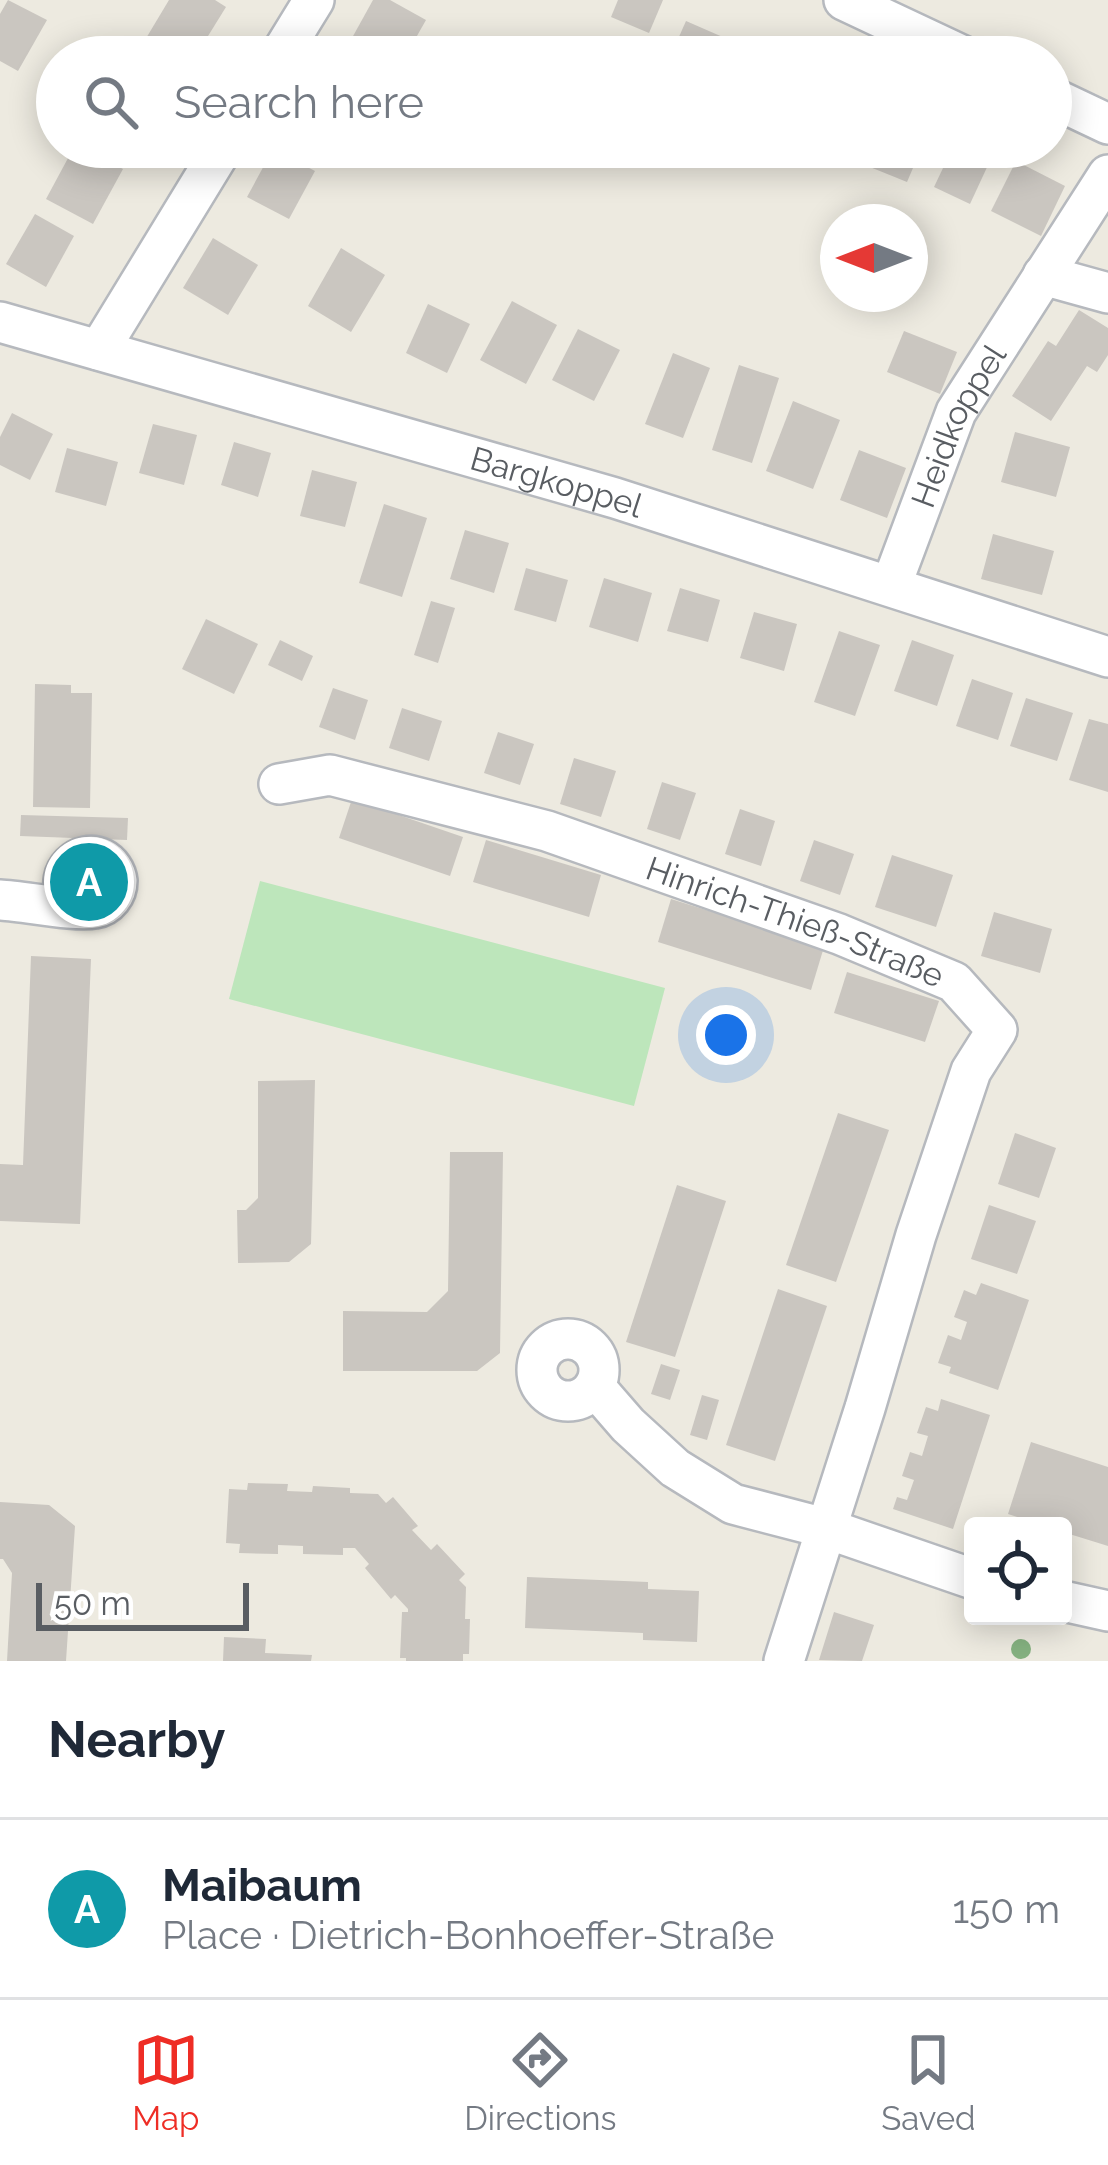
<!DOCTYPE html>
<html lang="en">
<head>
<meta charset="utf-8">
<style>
	body { margin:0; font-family:Raleway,sans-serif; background:#f6f6f7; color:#1f2937 }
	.controls { position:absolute; right:36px; bottom:36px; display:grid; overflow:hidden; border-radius:12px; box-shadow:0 6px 30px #0003 }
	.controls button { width:108px; height:108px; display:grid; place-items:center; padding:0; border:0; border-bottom:3px solid #e0e1e3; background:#fff; color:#1f2937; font:60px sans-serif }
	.compass { position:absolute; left:820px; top:204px; width:108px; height:108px; border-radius:50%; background:#fff; box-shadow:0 6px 30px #0003; rotate:270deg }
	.scale { position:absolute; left:36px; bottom:30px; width:213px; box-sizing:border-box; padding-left:12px; border:6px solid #595d62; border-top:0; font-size:33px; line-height:42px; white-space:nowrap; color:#595d62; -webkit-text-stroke:9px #fff; paint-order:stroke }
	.you { position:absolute; left:726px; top:1035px; width:42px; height:42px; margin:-30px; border:9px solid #fff; border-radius:50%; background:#1a73e8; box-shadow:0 0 0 18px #1a73e833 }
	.badge { display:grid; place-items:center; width:78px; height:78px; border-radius:50%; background:#ee2d25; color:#fff; font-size:39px; font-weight:700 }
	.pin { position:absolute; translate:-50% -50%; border:6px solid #fff; box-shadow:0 3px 12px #0006 }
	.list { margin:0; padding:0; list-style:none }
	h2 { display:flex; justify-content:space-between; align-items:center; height:156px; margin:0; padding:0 48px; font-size:51px }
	h2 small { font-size:39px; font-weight:400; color:#747a83 }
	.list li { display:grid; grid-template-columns:78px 1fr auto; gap:36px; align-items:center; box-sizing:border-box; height:180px; padding:0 48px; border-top:3px solid #e0e1e3 }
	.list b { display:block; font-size:45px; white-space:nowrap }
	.list p { margin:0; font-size:39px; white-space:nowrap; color:#747a83 }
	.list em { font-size:39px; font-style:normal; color:#747a83 }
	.icon { flex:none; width:66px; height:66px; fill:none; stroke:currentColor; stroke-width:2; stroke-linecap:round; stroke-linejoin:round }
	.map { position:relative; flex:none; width:1108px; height:1661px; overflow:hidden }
	.search { position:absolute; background:#fff; box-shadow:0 6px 30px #0003; left:36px; right:36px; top:36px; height:132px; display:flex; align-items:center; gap:30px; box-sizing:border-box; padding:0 42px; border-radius:66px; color:#747a83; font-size:45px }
	.sheet { height:336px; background:#fff }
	nav { display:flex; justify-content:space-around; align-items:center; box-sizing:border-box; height:168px; border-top:3px solid #e0e1e3; background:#fff; font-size:33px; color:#747a83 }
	nav a { display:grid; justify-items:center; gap:6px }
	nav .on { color:#ee2d25 }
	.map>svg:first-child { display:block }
	.green { fill:#bde6bb }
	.building { fill:#cac6c0 }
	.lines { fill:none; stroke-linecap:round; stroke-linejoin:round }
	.minor-casing { stroke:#b6b9be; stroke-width:44 }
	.minor { stroke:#fff; stroke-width:39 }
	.tree { fill:#85b180 }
	.labels { text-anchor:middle; stroke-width:12; stroke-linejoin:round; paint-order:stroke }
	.street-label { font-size:33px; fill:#595d62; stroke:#fff }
</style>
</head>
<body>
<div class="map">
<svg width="1108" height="1661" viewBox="0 0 1108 1661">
	<rect width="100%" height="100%" fill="#edeae0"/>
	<polygon class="green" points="260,881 665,988 634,1106 229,999"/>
	<g class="building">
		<polygon points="8,0 47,20 18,71 0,61 0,14"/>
		<polygon points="169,0 215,0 226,7 195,57 172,57 145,40"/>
		<polygon points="373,0 390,0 426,20 405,57 366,57 347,47"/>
		<polygon points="618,0 663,0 649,33 611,17"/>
		<polygon points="686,21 725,38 716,57 670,57"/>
		<polygon points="74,147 82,147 123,169 93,224 46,199"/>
		<polygon points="867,147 922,147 907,182 860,163"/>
		<polygon points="953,147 987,147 995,150 970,204 934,187"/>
		<polygon points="273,149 315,171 289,219 247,197"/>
		<polygon points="1016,161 1065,186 1041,236 991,211"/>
		<polygon points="35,214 74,236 46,287 6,264"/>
		<polygon points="213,238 258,265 228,315 183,288"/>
		<polygon points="341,248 385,275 351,332 308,306"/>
		<polygon points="512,301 557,325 526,384 480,360"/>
		<polygon points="428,304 470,324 447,373 406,353"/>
		<polygon points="1079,310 1108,328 1108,355 1097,372 1087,366 1051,421 1012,396 1048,341 1056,346"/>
		<polygon points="578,329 620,350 594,401 552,380"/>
		<polygon points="904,331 957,352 940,394 887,372"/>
		<polygon points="673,353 710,368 683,438 645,424"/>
		<polygon points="739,365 779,378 752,463 712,450"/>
		<polygon points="793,401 840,420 813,489 766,471"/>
		<polygon points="12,413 53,434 30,480 0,465 0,437"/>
		<polygon points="153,424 197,435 184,485 139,473"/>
		<polygon points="1015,432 1070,447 1056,497 1001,482"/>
		<polygon points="234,442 271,453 258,497 221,485"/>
		<polygon points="67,448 118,462 106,506 55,492"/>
		<polygon points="859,450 906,468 887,518 840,500"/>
		<polygon points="312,470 357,482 345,527 300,516"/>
		<polygon points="384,504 427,518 402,597 359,583"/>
		<polygon points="465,530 509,543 494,593 450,579"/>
		<polygon points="993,534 1054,551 1042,595 981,579"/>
		<polygon points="526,568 568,580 556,622 514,610"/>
		<polygon points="604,578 652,593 638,642 589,627"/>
		<polygon points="680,588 720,600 708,642 667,631"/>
		<polygon points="431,601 455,608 438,663 414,655"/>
		<polygon points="754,612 797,624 784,671 740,658"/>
		<polygon points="206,619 258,644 234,694 182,669"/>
		<polygon points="839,631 880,645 855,716 814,702"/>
		<polygon points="280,640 313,656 302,681 268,665"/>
		<polygon points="912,640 954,655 937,706 894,691"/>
		<polygon points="972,679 1013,693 998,740 956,726"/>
		<polygon points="35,684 71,685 71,693 92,693 90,808 33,807"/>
		<polygon points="333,688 368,700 355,740 319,727"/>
		<polygon points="1026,698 1073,713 1057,761 1010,746"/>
		<polygon points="402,708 442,721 429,761 389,748"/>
		<polygon points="1089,719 1108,724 1108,792 1069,780"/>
		<polygon points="498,732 534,744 520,785 484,773"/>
		<polygon points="574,758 616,771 601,817 560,804"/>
		<polygon points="662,782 696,793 680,840 647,829"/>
		<polygon points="352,799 463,837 450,876 339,838"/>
		<polygon points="740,809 775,821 761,866 725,854"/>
		<polygon points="21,815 128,818 127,840 20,836"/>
		<polygon points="486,840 601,875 589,917 473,882"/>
		<polygon points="814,840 854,854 840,895 800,881"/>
		<polygon points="892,855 953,875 936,927 875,907"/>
		<polygon points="671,899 824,947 811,990 658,942"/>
		<polygon points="994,912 1052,929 1040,973 981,956"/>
		<polygon points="31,956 91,959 80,1224 0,1221 0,1164 23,1165"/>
		<polygon points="847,972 939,1001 925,1042 834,1013"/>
		<polygon points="315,1080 311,1244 289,1262 238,1263 237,1210 246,1210 258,1198 258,1081"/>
		<polygon points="838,1113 889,1130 836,1282 786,1265"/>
		<polygon points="1015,1133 1056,1148 1039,1198 998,1184"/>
		<polygon points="450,1152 503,1152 500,1353 477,1371 343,1371 343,1311 427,1312 448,1291"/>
		<polygon points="677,1185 726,1201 675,1357 626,1342"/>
		<polygon points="989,1205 1036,1221 1017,1274 971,1259"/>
		<polygon points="981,1283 1029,1300 998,1390 949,1373 951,1367 938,1363 948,1335 961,1340 967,1322 954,1317 964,1290 976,1295"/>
		<polygon points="778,1289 827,1306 775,1461 726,1445"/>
		<polygon points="661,1364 680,1370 670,1400 651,1394"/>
		<polygon points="702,1395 719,1400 707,1440 690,1435"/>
		<polygon points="941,1399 990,1415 953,1529 893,1509 897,1497 907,1500 914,1480 902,1476 910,1452 922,1456 928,1436 917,1433 926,1407 938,1411"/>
		<polygon points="1031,1442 1108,1467 1108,1546 1063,1532 1063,1526 1046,1526 1008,1514"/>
		<polygon points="248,1483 288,1484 287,1491 312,1492 313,1486 350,1488 350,1493 378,1494 386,1503 393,1497 418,1526 412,1530 431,1550 437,1544 465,1574 459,1580 466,1587 465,1619 470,1619 469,1654 463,1654 463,1661 406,1661 406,1658 400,1658 402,1612 408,1612 408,1609 395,1595 391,1599 365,1568 369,1564 355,1548 343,1548 343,1555 303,1554 303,1546 278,1545 278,1554 239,1553 240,1544 226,1543 229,1489 247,1490"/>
		<polygon points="0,1502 49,1505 75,1526 66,1661 7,1661 12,1573 3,1559 0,1559"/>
		<polygon points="527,1577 648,1582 648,1589 699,1591 697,1642 643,1640 643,1633 525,1628"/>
		<polygon points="834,1612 874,1625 862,1661 819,1660"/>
		<polygon points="224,1637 266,1639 265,1653 312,1655 311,1661 223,1661"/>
	</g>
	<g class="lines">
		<g class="minor-casing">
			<g id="minor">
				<polyline points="844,0 965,57"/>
				<polyline points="279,57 314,0"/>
				<polyline points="1051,97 1108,124"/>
				<polyline points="1043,275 1108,293"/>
				<path id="s1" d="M0 322 615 498 1108 657"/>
				<polyline points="99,350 223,147"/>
				<path id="s2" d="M891 586 956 412 1108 175"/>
				<path id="s3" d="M279 784 330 775 547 831 839 934 954 982 997 1030 971 1071 916 1235 865 1408 784 1661"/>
				<path d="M0 900C24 901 75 912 95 908 108 906 117 894 117 881 116 872 110 863 102 859 80 848 55 873 67 895 69 899 77 905 81 908"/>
				<circle cx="568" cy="1370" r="31"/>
				<polyline points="595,1387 628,1425 675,1468 733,1504 825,1528 973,1579"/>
				<polyline points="1063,1601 1108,1611"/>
			</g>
		</g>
		<use href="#minor" class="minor"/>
	</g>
	<circle class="tree" cx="1021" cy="1649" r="10"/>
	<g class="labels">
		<g class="street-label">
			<text dy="12" stroke="none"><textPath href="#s2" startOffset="174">Heidkoppel</textPath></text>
			<text dy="12" stroke="none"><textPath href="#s1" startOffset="579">Bargkoppel</textPath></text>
			<text dy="12" stroke="none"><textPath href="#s3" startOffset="540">Hinrich-Thieß-Straße</textPath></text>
		</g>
	</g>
</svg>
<div class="controls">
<button><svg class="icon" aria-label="locate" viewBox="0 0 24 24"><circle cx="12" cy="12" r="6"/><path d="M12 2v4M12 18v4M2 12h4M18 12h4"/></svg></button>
</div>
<svg class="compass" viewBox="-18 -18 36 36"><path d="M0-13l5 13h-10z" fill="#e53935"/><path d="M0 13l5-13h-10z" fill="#747a83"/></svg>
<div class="scale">50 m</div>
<div class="you"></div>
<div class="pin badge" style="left:89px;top:882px;background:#0f9aa8">A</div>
<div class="search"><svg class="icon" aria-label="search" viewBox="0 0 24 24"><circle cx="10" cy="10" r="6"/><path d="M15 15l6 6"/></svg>Search here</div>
</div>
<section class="sheet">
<h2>Nearby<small></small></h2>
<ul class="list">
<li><span class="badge" style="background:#0f9aa8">A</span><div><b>Maibaum</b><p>Place · Dietrich-Bonhoeffer-Straße</p></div><em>150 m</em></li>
</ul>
</section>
<nav>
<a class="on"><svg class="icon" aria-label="map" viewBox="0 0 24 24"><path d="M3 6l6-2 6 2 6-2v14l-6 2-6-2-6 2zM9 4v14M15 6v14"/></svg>Map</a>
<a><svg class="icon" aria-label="directions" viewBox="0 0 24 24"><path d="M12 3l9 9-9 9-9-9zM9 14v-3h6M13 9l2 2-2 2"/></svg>Directions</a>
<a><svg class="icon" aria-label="saved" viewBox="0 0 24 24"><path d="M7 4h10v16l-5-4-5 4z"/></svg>Saved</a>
</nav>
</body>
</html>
